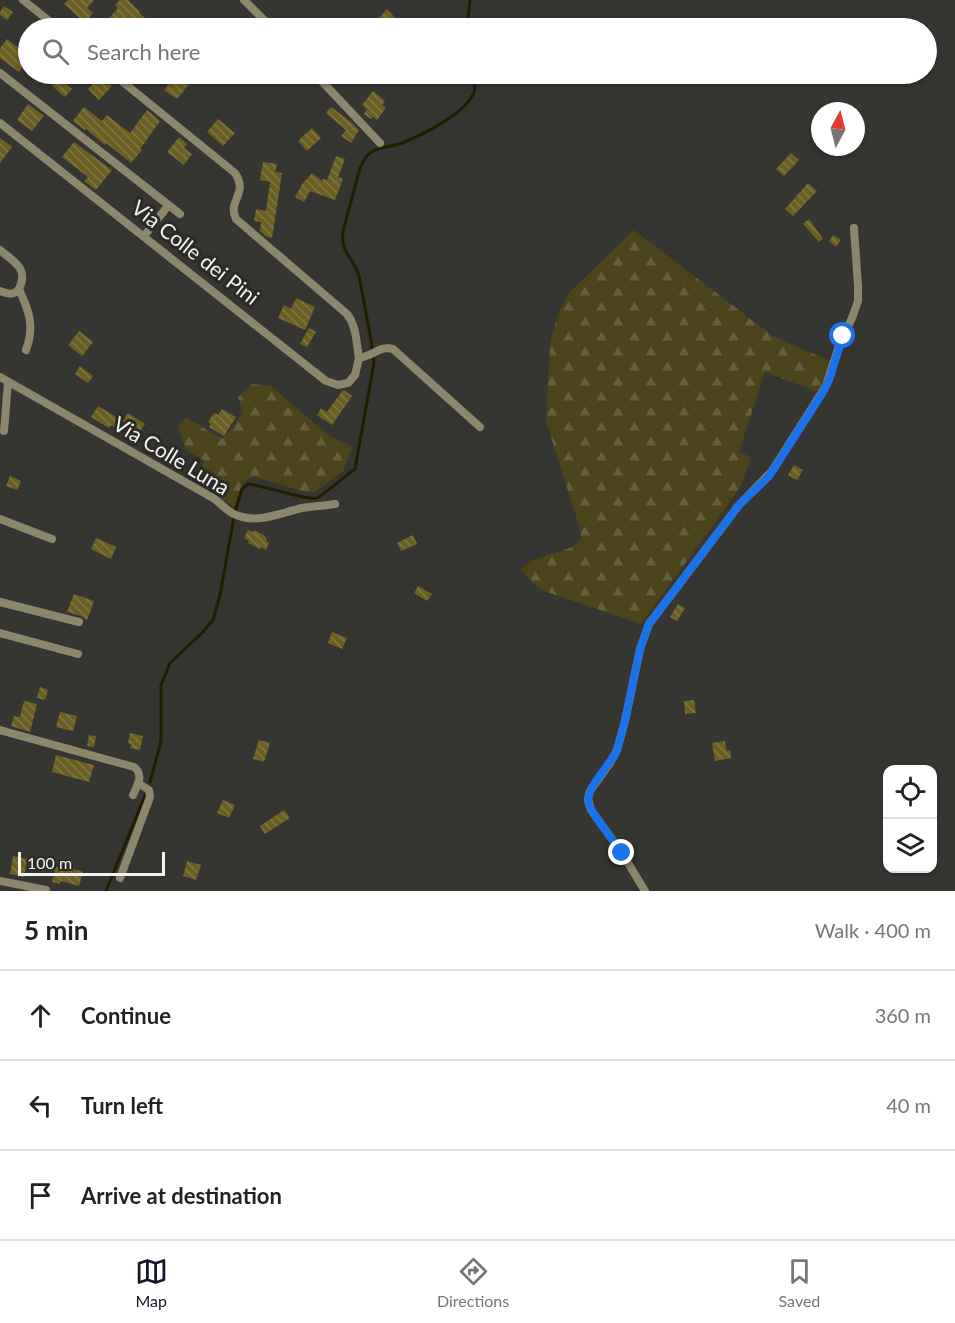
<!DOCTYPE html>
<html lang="en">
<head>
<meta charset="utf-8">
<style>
	body { margin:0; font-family:Lato,sans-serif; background:#f6f6f6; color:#222 }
	.controls { position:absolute; right:18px; bottom:18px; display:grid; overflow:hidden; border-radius:12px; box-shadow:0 2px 4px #0004 }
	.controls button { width:54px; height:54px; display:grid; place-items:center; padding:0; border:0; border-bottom:2px solid #e0e0e0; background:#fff; color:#222; font:30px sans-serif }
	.compass { position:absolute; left:811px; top:102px; width:54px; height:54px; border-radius:50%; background:#fff; box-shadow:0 2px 4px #0004; rotate:7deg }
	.scale { position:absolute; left:18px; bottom:15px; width:147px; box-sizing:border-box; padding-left:6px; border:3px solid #f3f3f1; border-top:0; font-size:16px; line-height:21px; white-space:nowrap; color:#f3f3f1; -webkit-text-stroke:4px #2b2b28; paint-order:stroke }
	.stop { position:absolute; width:18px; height:18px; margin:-14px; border:4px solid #1a73e8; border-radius:50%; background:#fff }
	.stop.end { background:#1a73e8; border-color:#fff; box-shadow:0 2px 6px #0008 }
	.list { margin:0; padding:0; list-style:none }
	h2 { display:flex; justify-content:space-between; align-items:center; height:78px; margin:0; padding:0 24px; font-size:26px }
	h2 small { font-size:20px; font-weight:400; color:#767676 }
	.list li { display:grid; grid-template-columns:39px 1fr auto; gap:18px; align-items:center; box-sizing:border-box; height:90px; padding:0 24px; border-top:2px solid #e0e0e0 }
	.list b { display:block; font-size:22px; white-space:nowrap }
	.list em { font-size:20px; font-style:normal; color:#767676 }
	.icon { flex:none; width:33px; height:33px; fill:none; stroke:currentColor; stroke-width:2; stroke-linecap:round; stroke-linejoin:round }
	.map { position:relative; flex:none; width:955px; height:891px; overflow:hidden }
	.search { position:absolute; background:#fff; box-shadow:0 2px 4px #0004; left:18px; right:18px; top:18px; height:66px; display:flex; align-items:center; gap:15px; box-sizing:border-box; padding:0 21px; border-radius:33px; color:#767676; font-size:22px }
	.sheet { height:348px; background:#fff }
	nav { display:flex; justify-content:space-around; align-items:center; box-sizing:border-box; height:84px; border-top:2px solid #e0e0e0; background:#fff; font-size:16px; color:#767676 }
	nav a { display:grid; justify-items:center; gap:3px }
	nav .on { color:#111827 }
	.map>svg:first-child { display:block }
	.forest { fill:url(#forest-firs) }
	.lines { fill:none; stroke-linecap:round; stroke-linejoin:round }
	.stream { stroke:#221d00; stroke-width:3 }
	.building { fill:url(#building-back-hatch) }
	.minor { stroke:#8b876d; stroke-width:8 }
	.route { stroke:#1a73e8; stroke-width:8 }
	.labels { text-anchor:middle; stroke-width:6; stroke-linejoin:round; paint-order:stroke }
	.street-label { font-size:21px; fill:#f3f3f1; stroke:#2b2b28 }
</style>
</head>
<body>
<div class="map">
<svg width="955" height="891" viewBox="0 0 955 891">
	<defs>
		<pattern id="forest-firs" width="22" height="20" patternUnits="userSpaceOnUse" patternTransform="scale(1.5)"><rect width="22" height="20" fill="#4b441b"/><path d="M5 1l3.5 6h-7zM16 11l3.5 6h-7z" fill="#655f3d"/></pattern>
		<pattern id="building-back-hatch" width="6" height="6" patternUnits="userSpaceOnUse" patternTransform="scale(1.5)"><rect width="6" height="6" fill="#6b6021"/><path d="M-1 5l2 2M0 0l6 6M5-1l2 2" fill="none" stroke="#817742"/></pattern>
	</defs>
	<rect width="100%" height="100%" fill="#353532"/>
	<g class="forest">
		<polygon points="634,230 773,336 832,362 821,393 765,372 739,452 751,457 740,488 641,624 541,590 520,570 532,560 573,547 581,538 580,529 546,421 550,343 559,311 570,292"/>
		<polygon points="252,384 271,386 328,435 352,447 343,471 314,493 302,491 255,477 248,478 241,487 234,507 195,480 205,461 186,450 178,426 181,421 187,418 222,439 232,428 243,412 238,397"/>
	</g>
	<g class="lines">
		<g class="stream">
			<polyline points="467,28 470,0"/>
			<path d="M235 512 242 489 248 484C263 485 306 501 317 498 322 496 348 474 355 469L374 363 371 340 359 276C353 257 340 253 343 231L360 168C370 144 382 150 402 143 422 135 467 113 474 92 476 87 474 79 473 74"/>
			<polyline points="150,782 161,741 161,685 170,663 202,633 213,620 220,595 234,517"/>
			<polyline points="106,891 146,793"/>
		</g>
	</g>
	<g class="building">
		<polygon points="68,0 94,0 87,8 93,13 85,23 64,4"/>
		<polygon points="120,0 128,0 140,12 139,13 156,28 100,28 118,8 115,5"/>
		<polygon points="4,6 13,12 7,20 0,15 0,12"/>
		<polygon points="387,9 395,18 385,28 377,20"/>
		<polygon points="7,39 28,55 28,59 19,72 0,58 0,48"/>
		<polygon points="177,74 190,83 177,99 164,90"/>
		<polygon points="100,76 112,86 99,100 88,89"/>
		<polygon points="58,78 72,89 65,97 52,86"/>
		<polygon points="373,91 385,101 382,105 386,108 377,120 373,117 371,119 364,114 367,109 362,105"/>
		<polygon points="28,104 44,116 32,131 17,120"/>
		<polygon points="84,107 102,121 107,115 130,133 147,110 160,121 140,149 142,150 131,163 106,143 105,145 86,129 85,130 73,121"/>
		<polygon points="331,107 351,122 359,130 351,143 341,136 346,130 326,113"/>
		<polygon points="218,119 235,133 223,146 207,132"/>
		<polygon points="312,128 321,138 307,151 298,141"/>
		<polygon points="179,137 187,144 184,148 192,154 184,165 167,152"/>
		<polygon points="0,138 12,147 0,163"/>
		<polygon points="74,142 112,170 96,190 84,181 88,177 62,157"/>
		<polygon points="791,153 799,160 784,176 776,169"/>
		<polygon points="336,156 345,159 338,177 343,179 335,200 310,191 304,202 295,197 303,183 312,173 322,181 323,179 327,180"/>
		<polygon points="263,162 277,164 275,172 282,173 272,238 267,237 260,231 261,222 254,221 256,209 266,211 270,182 260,180"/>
		<polygon points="808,183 817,191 793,216 785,209"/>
		<polygon points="809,219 823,239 819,242 803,224"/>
		<polygon points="833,235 841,240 836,247 829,241"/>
		<polygon points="296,298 315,307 305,330 278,318 284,305 291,309"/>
		<polygon points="309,328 316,332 307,347 300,344"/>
		<polygon points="79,331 93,342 82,356 68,345"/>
		<polygon points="80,366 93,376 88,383 75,374"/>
		<polygon points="344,390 352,396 332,425 317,415 321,408 327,412 342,391"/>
		<polygon points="98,406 123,421 128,413 145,424 134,440 111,425 109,428 91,417"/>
		<polygon points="222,409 236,417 224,436 209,427 211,424 208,422 214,413 218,415"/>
		<polygon points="794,465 803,470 797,480 788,475"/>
		<polygon points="10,476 21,481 17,490 6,486"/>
		<polygon points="248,530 253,532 254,530 265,536 265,537 267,539 266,541 269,543 266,550 261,547 260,549 248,543 249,541 244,538"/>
		<polygon points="413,535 417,544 401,551 397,543"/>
		<polygon points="96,538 116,547 111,559 91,549"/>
		<polygon points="418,586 432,594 427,601 414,593"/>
		<polygon points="74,594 94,601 87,620 81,616 67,612"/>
		<polygon points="678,604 685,608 677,621 670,617"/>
		<polygon points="332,632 347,638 342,649 328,643"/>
		<polygon points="40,687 48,690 45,700 37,698"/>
		<polygon points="694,700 696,713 685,714 684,701"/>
		<polygon points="24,701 37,704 30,732 11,726 14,716 20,717"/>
		<polygon points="60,712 77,716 73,731 56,727"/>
		<polygon points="130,733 143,736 140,750 130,748 131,744 128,743"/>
		<polygon points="89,735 96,736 94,747 87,746"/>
		<polygon points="259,740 270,743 264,762 253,759"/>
		<polygon points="725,741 727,751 730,750 731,758 715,761 712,743"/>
		<polygon points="56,755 94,765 89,782 52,772"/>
		<polygon points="223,800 235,805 229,818 217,813"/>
		<polygon points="284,810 290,818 265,834 260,826"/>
		<polygon points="13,856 27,859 24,877 10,874"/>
		<polygon points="187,861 201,865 196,880 183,876"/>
		<polygon points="56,867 70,870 70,868 83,872 79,886 61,881 60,884 52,882"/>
	</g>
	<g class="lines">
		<g class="minor">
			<polyline points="23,0 58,28"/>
			<polyline points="244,0 272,28"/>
			<polyline points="0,73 180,214"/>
			<path d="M113 74 235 173C249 194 227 200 236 219L347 314C357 327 356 342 359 358 373 356 381 345 393 349L480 427"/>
			<polyline points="315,74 380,143"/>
			<polyline points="0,123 326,381 338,385 348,383 355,375 359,358"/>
			<polyline points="144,236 168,206"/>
			<path d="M0 250C14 262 29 268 19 289 29 311 35 326 26 350"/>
			<path d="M0 291C7 294 14 296 19 289"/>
			<path d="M0 377 213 498C221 503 227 512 236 515 258 524 280 513 302 508 313 506 324 506 335 504"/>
			<polyline points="4,431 8,382"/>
			<polyline points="0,519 52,539"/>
			<polyline points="0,602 79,622"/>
			<polyline points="0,633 78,654"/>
			<path d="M0 730 134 767C144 775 138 784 133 795"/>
			<polyline points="120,878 150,797 149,790 138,783"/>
			<polyline points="0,881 46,890"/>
			<polyline points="645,891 622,853 591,810 588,799 590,791 610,763 617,750 625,721 640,649 649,624 739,505 772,471 826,386 839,346 852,318 858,301 858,286 854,228"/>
		</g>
	</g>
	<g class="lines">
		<path class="route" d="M622 853 593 813C591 809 588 805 588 800 588 786 611 764 617 750L625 721 640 649 649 624 739 505 769 476 775 467 823 392 829 380 843 336"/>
	</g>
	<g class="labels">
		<g class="street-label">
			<text transform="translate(195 253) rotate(38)" y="7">Via Colle dei Pini</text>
			<text transform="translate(171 456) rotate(31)" y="7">Via Colle Luna</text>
		</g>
	</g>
</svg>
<div class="controls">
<button><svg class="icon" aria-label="locate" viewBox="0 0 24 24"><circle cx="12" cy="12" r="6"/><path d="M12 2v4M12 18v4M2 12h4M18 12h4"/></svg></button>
<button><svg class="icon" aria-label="layers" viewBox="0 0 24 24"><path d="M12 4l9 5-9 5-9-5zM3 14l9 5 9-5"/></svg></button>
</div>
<svg class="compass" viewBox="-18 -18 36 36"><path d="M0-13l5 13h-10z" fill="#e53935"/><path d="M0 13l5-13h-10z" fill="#767676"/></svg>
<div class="scale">100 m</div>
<div class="stop" style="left:843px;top:336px"></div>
<div class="stop end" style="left:622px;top:853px"></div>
<div class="search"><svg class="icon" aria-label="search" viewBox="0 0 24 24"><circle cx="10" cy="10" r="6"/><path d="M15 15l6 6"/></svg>Search here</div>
</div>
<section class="sheet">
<h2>5 min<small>Walk · 400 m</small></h2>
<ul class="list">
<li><svg class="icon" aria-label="ahead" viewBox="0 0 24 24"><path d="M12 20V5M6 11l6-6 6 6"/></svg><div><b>Continue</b></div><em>360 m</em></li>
<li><svg class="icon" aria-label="left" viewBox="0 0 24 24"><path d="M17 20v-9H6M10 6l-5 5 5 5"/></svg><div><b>Turn left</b></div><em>40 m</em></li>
<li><svg class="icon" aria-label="arrive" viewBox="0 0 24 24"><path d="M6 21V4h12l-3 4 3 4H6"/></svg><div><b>Arrive at destination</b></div></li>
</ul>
</section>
<nav>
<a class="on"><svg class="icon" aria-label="map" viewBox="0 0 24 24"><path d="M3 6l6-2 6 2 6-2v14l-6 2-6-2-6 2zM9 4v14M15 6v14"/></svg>Map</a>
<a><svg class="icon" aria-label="directions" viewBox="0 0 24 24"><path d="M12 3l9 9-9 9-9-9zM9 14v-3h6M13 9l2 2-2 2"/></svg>Directions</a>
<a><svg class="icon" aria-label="saved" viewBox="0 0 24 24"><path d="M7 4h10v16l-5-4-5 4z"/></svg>Saved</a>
</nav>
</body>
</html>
